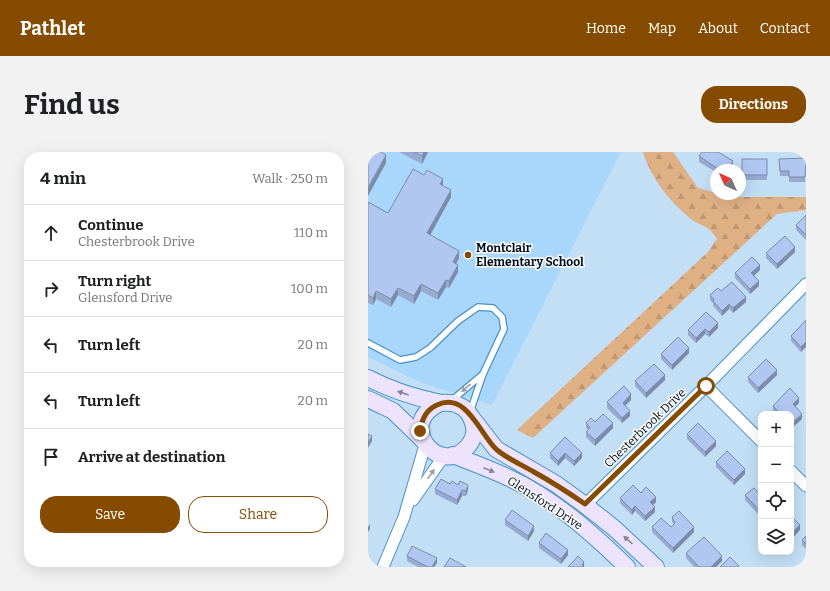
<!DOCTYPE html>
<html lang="en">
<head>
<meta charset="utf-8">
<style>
	body { margin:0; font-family:Bitter,serif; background:#f2f2f2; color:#202124 }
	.controls { position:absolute; right:12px; bottom:12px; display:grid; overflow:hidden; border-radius:8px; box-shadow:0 4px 16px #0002 }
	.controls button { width:36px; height:36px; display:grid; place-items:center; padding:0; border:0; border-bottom:1px solid #e0e0e0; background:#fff; color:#202124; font:20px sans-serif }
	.compass { position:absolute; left:342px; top:12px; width:36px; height:36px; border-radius:50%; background:#fff; box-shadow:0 4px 16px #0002; rotate:315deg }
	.stop { position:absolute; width:12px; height:12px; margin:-9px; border:3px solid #854b01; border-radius:50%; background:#fff }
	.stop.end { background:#854b01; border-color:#fff; box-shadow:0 1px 4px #0008 }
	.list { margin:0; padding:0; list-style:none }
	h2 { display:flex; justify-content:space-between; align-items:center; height:52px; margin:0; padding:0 16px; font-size:17px }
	h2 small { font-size:13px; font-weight:400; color:#757577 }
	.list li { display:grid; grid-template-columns:26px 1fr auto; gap:12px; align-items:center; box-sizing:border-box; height:56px; padding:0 16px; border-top:1px solid #e0e0e0 }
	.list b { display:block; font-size:15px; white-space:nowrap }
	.list p { margin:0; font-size:13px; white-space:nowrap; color:#757577 }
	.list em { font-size:13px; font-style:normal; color:#757577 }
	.actions { display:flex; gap:8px; padding:12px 16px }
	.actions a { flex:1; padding:9px 0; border:1px solid #854b01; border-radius:16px; text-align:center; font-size:14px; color:#854b01 }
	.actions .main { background:#854b01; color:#fff }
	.icon { flex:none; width:22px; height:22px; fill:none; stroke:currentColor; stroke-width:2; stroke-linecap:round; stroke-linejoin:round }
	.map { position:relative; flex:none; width:438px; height:415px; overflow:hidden; border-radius:16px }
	header { display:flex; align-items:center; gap:24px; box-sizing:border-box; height:56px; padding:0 20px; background:#854b01; color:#fff }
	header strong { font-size:19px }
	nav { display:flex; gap:22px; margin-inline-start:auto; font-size:14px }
	.intro { display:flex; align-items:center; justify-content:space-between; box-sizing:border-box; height:96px; padding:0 24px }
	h1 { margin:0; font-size:28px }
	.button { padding:10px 18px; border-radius:16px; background:#854b01; color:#fff; font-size:14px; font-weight:700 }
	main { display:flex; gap:24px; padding:0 24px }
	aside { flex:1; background:#fff; border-radius:16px; box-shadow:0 4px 16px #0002 }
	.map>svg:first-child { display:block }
	.built { fill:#a8d7fb }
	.forest { fill:url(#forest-firs) }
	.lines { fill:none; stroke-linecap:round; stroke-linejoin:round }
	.service-casing { stroke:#4892c6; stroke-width:8 }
	.minor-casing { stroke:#4892c6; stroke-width:13 }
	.secondary-casing { stroke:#4892c6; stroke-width:18 }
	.service { stroke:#fff; stroke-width:5.5 }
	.minor { stroke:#fff; stroke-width:11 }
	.secondary { stroke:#ede3fc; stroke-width:16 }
	.wall { fill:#97abd0 }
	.shaded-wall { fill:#7b8ba9 }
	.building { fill:#b0c7f2; stroke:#7b8ba9 }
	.oneway { fill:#999fa5 }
	.oneway2 { fill:#828498 }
	.route { stroke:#854b01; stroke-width:5 }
	.poi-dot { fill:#854b01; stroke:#fbfcfb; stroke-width:1.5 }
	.labels { text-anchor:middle; stroke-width:3; stroke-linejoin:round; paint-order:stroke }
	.poi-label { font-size:12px; font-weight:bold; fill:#000f1e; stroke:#fbfcfb; text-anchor:start }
	.street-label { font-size:12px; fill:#000f1e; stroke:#fbfcfb }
</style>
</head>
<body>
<header>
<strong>Pathlet</strong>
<nav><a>Home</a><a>Map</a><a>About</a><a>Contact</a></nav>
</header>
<div class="intro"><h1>Find us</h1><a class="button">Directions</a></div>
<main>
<aside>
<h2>4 min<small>Walk · 250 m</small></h2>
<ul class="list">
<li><svg class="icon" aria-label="ahead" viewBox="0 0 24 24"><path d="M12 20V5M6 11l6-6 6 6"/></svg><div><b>Continue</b><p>Chesterbrook Drive</p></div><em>110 m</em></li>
<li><svg class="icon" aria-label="right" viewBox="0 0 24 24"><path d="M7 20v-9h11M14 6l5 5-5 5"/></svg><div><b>Turn right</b><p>Glensford Drive</p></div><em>100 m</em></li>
<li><svg class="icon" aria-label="left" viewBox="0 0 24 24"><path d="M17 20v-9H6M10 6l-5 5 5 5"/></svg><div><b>Turn left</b></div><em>20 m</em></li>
<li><svg class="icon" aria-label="left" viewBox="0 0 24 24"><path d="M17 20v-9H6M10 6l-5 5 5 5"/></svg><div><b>Turn left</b></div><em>20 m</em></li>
<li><svg class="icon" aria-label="arrive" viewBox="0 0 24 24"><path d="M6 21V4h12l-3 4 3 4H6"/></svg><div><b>Arrive at destination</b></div></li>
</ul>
<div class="actions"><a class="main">Save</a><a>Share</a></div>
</aside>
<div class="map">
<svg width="438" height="415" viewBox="0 0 438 415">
	<defs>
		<pattern id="forest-firs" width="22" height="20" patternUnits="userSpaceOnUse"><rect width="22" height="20" fill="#e0b085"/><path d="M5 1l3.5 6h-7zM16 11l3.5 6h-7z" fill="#be9672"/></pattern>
	</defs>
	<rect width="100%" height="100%" fill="#c3dff5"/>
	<polygon class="built" points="0,0 253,0 124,253 54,231 0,205"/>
	<path class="forest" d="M275 0H305L330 36 348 41V42L368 45H438V58L409 62 165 286 149 278 340 100 349 87C340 72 335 76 323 67 302 50 283 26 275 0Z"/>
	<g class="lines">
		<g class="service-casing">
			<g id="service">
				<polyline points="0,191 32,208 48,205 62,196 90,169 110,155 125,156 134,165 136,177 115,222 102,260"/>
				<polyline points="83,249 115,222"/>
			</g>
		</g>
		<g class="minor-casing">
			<g id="minor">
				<polyline points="338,234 393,289"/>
				<polyline points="423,319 438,334"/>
				<polyline points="45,348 76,304"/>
				<polyline points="217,353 338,234 438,132"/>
				<polyline points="15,415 36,365 57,293"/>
			</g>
		</g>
		<g class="secondary-casing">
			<g id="secondary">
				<path d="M0 226C23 238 45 245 69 250 77 252 83 249 90 253 98 256 103 263 105 271 108 279 105 288 100 294 74 327 25 273 72 251"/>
				<polyline points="0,247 25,259 55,288"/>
				<polyline points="104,266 128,297 188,332 217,353 246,376 288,415"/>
				<path d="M85 303C103 310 122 317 139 325 185 346 224 381 259 415"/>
			</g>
		</g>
		<use href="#service" class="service"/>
		<use href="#minor" class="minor"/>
		<use href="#secondary" class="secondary"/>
	</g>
	<g class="wall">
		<polygon points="31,0 60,0 54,12"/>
		<polygon points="331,4 365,15 363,18 348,18 348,20 331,10"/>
		<polygon points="438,6 437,30 421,30 421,24 412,24 411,7"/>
		<rect x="374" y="7" width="25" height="21"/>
		<polygon points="75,34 83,45 62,83 91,106 88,112 90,120 81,136 78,135 70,148 53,139 46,152 30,143 23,155 8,147 5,153 0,151 0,50 20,61"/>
		<polygon points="438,63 438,88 428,78 428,73"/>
		<polygon points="427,100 409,117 398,106 398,101"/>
		<polygon points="392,118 386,124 391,134 382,142 367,126 367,121"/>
		<polygon points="353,139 378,150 365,161 361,157 354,164 345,154 345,151 342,148 342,143"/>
		<polygon points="338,160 350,176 341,185 337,182 328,191 320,183 320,178"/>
		<polygon points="438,168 433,200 423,189 423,184"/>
		<polygon points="321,201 304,218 293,207 293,202"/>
		<polygon points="409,223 390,241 380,230 380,225"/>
		<polygon points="297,228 278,246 267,234 267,229"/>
		<polygon points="263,248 257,253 262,264 254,271 239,256 239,250"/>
		<polygon points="431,251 427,255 434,267 423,277 423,262 408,262 405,259 405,254"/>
		<polygon points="227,270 245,276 227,294 218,285 218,280 220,278 218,276 218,271"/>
		<polygon points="319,282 348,294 337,305 319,287"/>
		<polygon points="197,285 214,306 206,314 197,306 190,314 182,306 182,301"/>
		<polygon points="348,310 377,322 366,333 348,315"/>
		<polygon points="82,332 100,338 98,344 94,344 89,353 67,342 67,337"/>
		<polygon points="273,341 288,350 285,353 287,360 277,369 267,359 264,363 252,351 252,346"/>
		<polygon points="377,343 393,343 393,364 392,364 377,348"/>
		<polygon points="304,365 326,380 305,401 284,380 284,375 303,375 306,372 304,370"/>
		<polygon points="137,368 166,379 160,389 137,373"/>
		<polygon points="438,384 438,397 434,393 434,388"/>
		<polygon points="171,391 200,403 193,412 171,396"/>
		<polygon points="318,401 354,409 348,415 326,415 318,406"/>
		<polygon points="39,404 69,411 66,415 50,415 39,409"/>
	</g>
	<g class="shaded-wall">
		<polygon points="56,0 60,0 54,12 54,4"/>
		<polygon points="18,3 18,11 0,44 0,36"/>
		<polygon points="365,9 365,15 363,18 360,18"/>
		<polygon points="75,27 75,34 72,32"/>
		<polygon points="83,38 83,45 59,89 59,81"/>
		<polygon points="427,95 427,100 409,117 409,112"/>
		<polygon points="91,99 91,106 85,117 85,110"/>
		<polygon points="90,113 90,120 81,136 81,129"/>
		<polygon points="392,113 392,118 383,126 383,121"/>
		<polygon points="78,128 78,135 70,148 70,141"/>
		<polygon points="391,129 391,134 382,142 382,137"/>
		<polygon points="53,132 53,139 46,152 46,144"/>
		<polygon points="30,136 30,143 23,155 23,147"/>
		<polygon points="8,139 8,147 5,153 5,146"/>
		<polygon points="378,145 378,150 365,161 365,156"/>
		<polygon points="361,152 361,157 354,164 354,159"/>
		<polygon points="350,171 350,176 341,185 341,180"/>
		<polygon points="337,177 337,182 328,191 328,186"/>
		<polygon points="438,190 438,195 433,200 433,195"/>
		<polygon points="321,196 321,201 304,218 304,213"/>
		<polygon points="409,218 409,223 390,241 390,236"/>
		<polygon points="297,223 297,228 278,246 278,241"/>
		<polygon points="263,242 263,248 255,256 255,251"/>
		<polygon points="431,246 431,251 425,257 425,252"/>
		<polygon points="262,259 262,264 254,271 254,266"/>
		<polygon points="434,262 434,267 423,277 423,272"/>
		<polygon points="245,271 245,276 227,294 227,288"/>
		<polygon points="4,284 4,289 0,296 0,291"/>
		<polygon points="348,289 348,294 337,305 337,300"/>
		<polygon points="197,301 197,306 190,314 190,309"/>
		<polygon points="214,301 214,306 206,314 206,309"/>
		<polygon points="377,317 377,322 366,333 366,328"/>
		<polygon points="100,333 100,338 98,344 98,339"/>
		<polygon points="94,338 94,344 89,353 89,348"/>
		<polygon points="288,345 288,350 282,356 282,350"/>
		<polygon points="267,354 267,359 264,363 264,358"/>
		<polygon points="287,355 287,360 277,369 277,364"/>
		<polygon points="2,372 2,377 0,380 0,375"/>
		<polygon points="432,373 432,378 423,388 423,382"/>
		<polygon points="166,374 166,379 160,389 160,384"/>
		<polygon points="326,375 326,380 305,401 305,396"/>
		<polygon points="200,398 200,403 193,412 193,407"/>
		<polygon points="354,404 354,409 348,415 343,415"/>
		<polygon points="69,406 69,411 66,415 64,415"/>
		<polygon points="216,410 216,415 214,413"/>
	</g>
	<g class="building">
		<polygon points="0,0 13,0 18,3 0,36"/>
		<polygon points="46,0 56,0 54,4"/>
		<polygon points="334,0 350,0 365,9 360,18 352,18 331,4"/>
		<polygon points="438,6 437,25 421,25 421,19 412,19 411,7"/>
		<rect x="374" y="7" width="25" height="16"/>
		<polygon points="45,17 56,23 59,18 75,27 72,32 83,38 59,81 91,99 85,110 90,113 81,129 78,128 70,141 53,132 46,144 30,136 23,147 8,139 5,146 0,143 0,50 20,61"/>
		<polygon points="438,63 438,83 428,73"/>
		<polygon points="417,84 427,95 409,112 398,101"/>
		<polygon points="384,105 392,113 383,121 391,129 382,137 367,121"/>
		<polygon points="364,130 378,145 365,156 361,152 354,159 345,149 346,148 342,143 350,136 353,139"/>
		<polygon points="338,160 350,171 341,180 337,177 328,186 320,178"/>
		<polygon points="438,168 438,190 433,195 423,184"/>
		<polygon points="310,185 321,196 304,213 293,202"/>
		<polygon points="398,207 409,218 390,236 380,225"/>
		<polygon points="286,212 297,223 278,241 267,229"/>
		<polygon points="256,234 263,242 255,251 262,259 254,266 239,250"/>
		<polygon points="422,236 431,246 425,252 434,262 423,272 423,262 413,262 405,254"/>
		<polygon points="235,262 245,271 227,288 218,280 222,276 218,271 223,266 227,270"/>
		<polygon points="330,271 348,289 337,300 319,282"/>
		<polygon points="0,282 4,284 0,291"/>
		<polygon points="197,285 214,301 206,309 197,301 190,309 182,301"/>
		<polygon points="359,299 377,317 366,328 348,310"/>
		<polygon points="73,327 82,332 84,329 90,333 92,329 100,333 98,339 94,338 89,348 67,337"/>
		<polygon points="265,333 273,341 278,335 288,345 282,350 287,355 277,364 267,354 264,358 252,346"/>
		<polygon points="386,336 393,343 393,359 392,359 377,343"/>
		<polygon points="144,358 166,374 160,384 137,368"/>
		<polygon points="311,359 326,375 305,396 284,375 293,366 303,375 307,371 304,365"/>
		<polygon points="423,364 432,373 423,382"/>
		<polygon points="178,381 200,398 193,407 171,391"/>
		<polygon points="438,384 438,392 434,388"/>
		<polygon points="336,385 354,404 343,415 331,415 318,401"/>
		<polygon points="44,394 69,406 64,415 60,415 39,404"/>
		<polygon points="210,404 216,410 214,413 216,415 200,415"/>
		<polygon points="362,405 371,414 369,415 352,415"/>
		<polygon points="82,406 98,415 76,415"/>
	</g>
	<defs><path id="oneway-solid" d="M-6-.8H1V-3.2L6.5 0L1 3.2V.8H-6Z"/></defs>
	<g class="oneway">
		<use href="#oneway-solid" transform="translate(98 236) rotate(140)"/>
		<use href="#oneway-solid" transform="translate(63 322) rotate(-54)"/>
	</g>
	<g class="oneway2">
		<use href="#oneway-solid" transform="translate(35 241) rotate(-161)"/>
		<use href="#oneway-solid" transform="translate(121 318) rotate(22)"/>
		<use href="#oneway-solid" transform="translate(260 388) rotate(-138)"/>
	</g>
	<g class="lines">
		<path class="route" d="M52 279C54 267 58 258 69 253 99 239 112 283 129 298 140 307 154 313 166 320 184 330 201 341 217 352L338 234"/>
	</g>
	<circle class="poi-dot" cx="100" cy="103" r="4"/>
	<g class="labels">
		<g class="poi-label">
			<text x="108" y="100">Montclair<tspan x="108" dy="14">Elementary School</tspan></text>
		</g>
		<g class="street-label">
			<text transform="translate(277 276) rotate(-44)" y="4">Chesterbrook Drive</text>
			<text transform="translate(177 351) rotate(33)" y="4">Glensford Drive</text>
		</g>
	</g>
</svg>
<div class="controls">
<button>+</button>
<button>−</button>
<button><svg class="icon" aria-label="locate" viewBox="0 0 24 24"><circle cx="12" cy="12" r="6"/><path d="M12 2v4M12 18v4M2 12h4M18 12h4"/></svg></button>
<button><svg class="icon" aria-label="layers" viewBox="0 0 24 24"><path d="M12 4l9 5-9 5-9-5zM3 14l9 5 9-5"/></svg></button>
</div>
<svg class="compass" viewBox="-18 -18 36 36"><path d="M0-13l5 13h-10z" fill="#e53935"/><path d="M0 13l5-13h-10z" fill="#757577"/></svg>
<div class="stop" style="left:338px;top:234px"></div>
<div class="stop end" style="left:52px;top:279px"></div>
</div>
</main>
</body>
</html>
